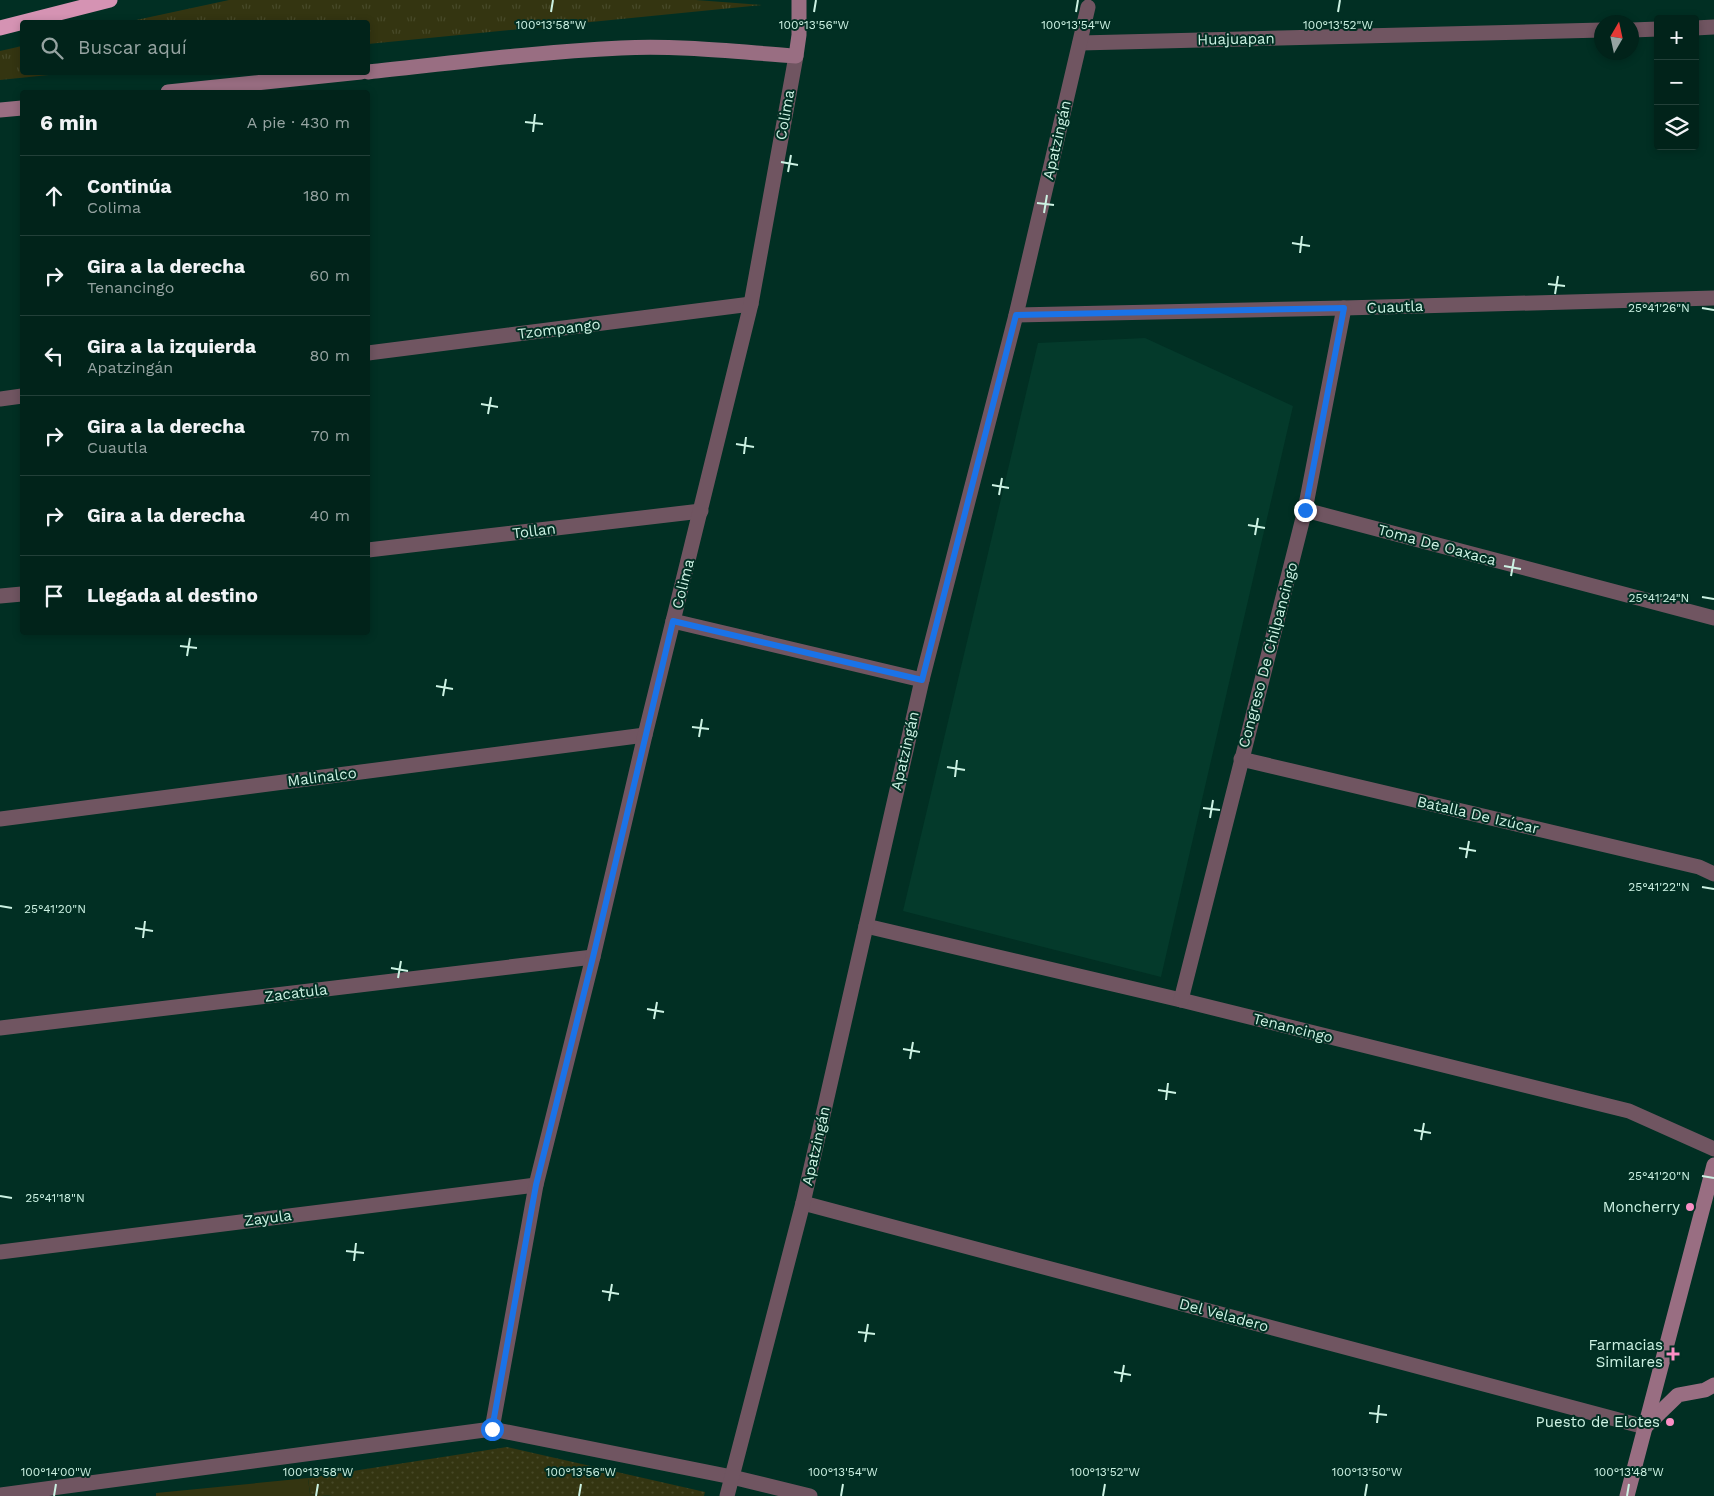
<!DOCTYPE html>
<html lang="es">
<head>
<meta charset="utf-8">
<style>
	body { margin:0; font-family:"Work Sans",sans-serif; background:#0b2b23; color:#f1f3f6 }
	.controls { position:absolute; right:15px; top:15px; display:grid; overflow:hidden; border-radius:5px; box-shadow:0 2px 8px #0003 }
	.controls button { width:45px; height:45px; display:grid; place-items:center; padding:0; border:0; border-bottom:1px solid #234039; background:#01231a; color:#f1f3f6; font:25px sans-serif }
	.compass { position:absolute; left:1594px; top:15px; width:45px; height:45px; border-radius:50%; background:#01231a; box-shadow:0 2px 8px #0003; rotate:9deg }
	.stop { position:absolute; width:15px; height:15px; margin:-11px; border:4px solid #1a73e8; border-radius:50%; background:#fff }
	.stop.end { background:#1a73e8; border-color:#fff; box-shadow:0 1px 5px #0008 }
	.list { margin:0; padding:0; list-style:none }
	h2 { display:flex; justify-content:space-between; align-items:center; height:65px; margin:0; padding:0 20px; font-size:21px }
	h2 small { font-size:16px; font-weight:400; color:#96a4a2 }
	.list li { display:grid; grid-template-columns:32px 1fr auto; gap:15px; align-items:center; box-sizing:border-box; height:80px; padding:0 20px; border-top:1px solid #234039 }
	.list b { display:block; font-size:19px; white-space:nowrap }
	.list p { margin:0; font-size:16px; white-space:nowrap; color:#96a4a2 }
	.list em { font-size:16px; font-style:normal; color:#96a4a2 }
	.icon { flex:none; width:28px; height:28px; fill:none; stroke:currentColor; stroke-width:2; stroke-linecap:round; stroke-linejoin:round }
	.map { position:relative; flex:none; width:1714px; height:1496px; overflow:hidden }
	.search { position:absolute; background:#01231a; box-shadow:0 2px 8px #0003; left:20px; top:20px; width:350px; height:55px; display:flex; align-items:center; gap:12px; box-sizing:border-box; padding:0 18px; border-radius:5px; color:#96a4a2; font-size:19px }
	.panel { position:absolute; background:#01231a; box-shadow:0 2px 8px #0003; left:20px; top:90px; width:350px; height:545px; border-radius:5px }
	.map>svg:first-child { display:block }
	.built { fill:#043a2b }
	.grass { fill:url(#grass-tufts) }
	.park { fill:url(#park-dots) }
	.pitch { fill:#343511 }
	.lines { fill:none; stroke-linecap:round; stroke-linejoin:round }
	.street { stroke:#705561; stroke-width:15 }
	.secondary { stroke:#996e82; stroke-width:15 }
	.highway { stroke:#d593b3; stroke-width:15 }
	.route { stroke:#1a73e8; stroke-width:6 }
	.ticks { fill:none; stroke:#ccf2e3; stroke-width:2 }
	.poi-dot { fill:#fb8fc5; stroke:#012f23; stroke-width:2 }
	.labels { text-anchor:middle; stroke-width:4; stroke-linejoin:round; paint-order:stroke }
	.street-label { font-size:15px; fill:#ccf2e3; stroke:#012f23 }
	.poi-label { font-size:15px; fill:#ccf2e3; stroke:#012f23; text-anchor:end }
	.ticks-label { font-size:12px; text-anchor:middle; fill:#ccf2e3; stroke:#012f23; stroke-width:4; stroke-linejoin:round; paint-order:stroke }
</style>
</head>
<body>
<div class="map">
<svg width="1714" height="1496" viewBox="0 0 1714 1496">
	<defs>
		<pattern id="grass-tufts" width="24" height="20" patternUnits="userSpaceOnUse" patternTransform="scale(1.25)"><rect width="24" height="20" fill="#343511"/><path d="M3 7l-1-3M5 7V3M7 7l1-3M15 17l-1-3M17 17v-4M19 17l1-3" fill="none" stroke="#474928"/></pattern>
		<pattern id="park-dots" width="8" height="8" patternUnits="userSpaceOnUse" patternTransform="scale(1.25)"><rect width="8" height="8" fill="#343511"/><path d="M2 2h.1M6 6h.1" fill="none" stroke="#474928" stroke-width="1.8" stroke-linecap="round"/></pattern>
	</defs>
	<rect width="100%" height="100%" fill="#012f23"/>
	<polygon class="built" points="1145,338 1293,406 1161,977 903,911 1038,343"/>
	<g class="grass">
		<polygon points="229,0 696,0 762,5 368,44 368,22 127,22"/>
		<polygon points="22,46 22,72 68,73 0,80 0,51"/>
	</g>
	<polygon class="park" points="507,1447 705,1492 704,1496 332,1496 310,1494 308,1478"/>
	<polygon class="pitch" points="308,1478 310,1494 332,1496 156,1496 156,1493"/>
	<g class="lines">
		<g class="street">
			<polyline points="1695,28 1714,27"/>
			<polyline points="1632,30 1658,29"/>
			<polyline points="1080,43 1602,30"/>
			<polyline points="1016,315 1344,308 1714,298"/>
			<polyline points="368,353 751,304"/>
			<polyline points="0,399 22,396"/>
			<polyline points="1305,510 1714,618"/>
			<polyline points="368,550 701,511"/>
			<polyline points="0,596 22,594"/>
			<polyline points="673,621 922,680"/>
			<polyline points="1241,759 1699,867 1714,874"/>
			<polyline points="0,819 645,735"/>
			<polyline points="866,926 1181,1000 1629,1111 1714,1149"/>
			<polyline points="1181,1000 1305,510 1344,308"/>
			<polyline points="0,1028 593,957"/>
			<polyline points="803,1203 1645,1427"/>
			<polyline points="0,1252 536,1185"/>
			<polyline points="492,1429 536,1185 593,957 645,735 751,304 796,56"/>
			<polyline points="0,1495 492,1429 732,1477 810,1496"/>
			<polyline points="727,1496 803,1203 922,680 1016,315 1088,7"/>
		</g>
		<g class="secondary">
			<path d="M368 72C452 63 536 52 621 48 679 45 738 52 796 56L799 35V0"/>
			<polyline points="168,92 361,72"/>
			<polyline points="0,110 22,108"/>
			<polyline points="1646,1426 1678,1395 1705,1390 1714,1385"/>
			<polyline points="1627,1496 1714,1165"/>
		</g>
		<polyline class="highway" points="0,28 110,0"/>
	</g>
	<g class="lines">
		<polyline class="route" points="492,1429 536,1185 593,957 673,621 922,680 1016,315 1344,308 1305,510"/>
	</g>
	<path class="ticks" d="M551 12 553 0M814 12 816 0M1076 12 1078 0M1338 12 1340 0M525 122 543 124M533 132 535 114M781 162 798 165M788 172 791 155M1037 203 1054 205M1044 213 1047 195M1292 243 1310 246M1300 253 1302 236M1548 284 1565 286M1555 294 1558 276M1702 308 1714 310M481 404 498 407M488 414 491 397M736 444 754 447M744 454 746 437M992 485 1009 488M999 495 1002 478M1248 525 1265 528M1255 535 1258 518M1504 566 1521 569M1511 576 1514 559M1702 597 1714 599M180 646 197 648M187 656 190 638M436 686 453 689M443 696 446 679M692 727 709 729M699 737 702 719M947 767 965 770M955 777 957 760M1203 808 1220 810M1210 818 1213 800M1459 848 1476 851M1466 858 1469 841M1702 887 1714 889M0 906 12 908M135 928 153 931M143 938 145 921M391 968 408 971M398 978 401 961M647 1009 664 1012M654 1019 657 1002M903 1049 920 1052M910 1059 913 1042M1158 1090 1176 1093M1166 1100 1168 1083M1414 1130 1431 1133M1421 1140 1424 1123M1702 1176 1714 1178M0 1196 12 1198M346 1251 364 1253M354 1261 356 1243M602 1291 619 1294M609 1301 612 1284M858 1332 875 1334M865 1342 868 1324M1114 1372 1131 1375M1121 1382 1124 1365M1369 1413 1387 1415M1377 1423 1379 1405M54 1496 56 1484M316 1496 318 1484M579 1496 581 1484M841 1496 843 1484M1103 1496 1105 1484M1365 1496 1367 1484M1627 1496 1629 1484"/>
	<g class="poi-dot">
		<circle cx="1690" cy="1207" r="5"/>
		<path d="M1670.5 1346.5h5v5h5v5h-5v5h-5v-5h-5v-5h5z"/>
		<circle cx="1670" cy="1422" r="5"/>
	</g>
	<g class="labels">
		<g class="street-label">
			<text transform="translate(1236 39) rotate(-1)" y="5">Huajuapan</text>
			<text transform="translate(785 115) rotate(-80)" y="5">Colima</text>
			<text transform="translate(1057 140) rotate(-77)" y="5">Apatzingán</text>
			<text transform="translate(1395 307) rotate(-2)" y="5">Cuautla</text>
			<text transform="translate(559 329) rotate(-7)" y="5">Tzompango</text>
			<text transform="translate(534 531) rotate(-7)" y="5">Tollan</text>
			<text transform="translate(1437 545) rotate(15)" y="5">Toma De Oaxaca</text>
			<text transform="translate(683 584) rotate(-76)" y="5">Colima</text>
			<text transform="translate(1268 655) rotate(-75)" y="5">Congreso De Chilpancingo</text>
			<text transform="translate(905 751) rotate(-77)" y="5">Apatzingán</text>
			<text transform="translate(322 777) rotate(-7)" y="5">Malinalco</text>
			<text transform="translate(1478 815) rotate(13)" y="5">Batalla De Izúcar</text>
			<text transform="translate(296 993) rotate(-7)" y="5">Zacatula</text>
			<text transform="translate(1293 1028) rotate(14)" y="5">Tenancingo</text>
			<text transform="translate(816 1146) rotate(-77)" y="5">Apatzingán</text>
			<text transform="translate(268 1218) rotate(-7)" y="5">Zayula</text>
			<text transform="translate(1224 1315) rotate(15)" y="5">Del Veladero</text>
		</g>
		<g class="poi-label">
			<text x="1680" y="1212">Moncherry</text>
			<text x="1663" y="1350">Farmacias<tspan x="1663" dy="17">Similares</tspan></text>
			<text x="1660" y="1427">Puesto de Elotes</text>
		</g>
	</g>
	<g class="ticks-label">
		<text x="551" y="29">100°13'58"W</text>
		<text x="814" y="29">100°13'56"W</text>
		<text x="1076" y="29">100°13'54"W</text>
		<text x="1338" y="29">100°13'52"W</text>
		<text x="1659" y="312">25°41'26"N</text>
		<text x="1659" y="602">25°41'24"N</text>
		<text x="1659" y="891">25°41'22"N</text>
		<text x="55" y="913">25°41'20"N</text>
		<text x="1659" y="1180">25°41'20"N</text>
		<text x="55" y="1202">25°41'18"N</text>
		<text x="56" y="1476">100°14'00"W</text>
		<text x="318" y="1476">100°13'58"W</text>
		<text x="581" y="1476">100°13'56"W</text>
		<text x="843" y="1476">100°13'54"W</text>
		<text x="1105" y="1476">100°13'52"W</text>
		<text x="1367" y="1476">100°13'50"W</text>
		<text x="1629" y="1476">100°13'48"W</text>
	</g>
</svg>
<div class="controls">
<button>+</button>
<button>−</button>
<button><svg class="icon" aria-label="layers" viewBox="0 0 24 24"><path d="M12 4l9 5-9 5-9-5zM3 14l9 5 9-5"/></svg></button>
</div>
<svg class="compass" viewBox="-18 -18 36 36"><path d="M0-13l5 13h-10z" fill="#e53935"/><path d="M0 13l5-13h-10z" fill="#96a4a2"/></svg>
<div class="stop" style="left:492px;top:1429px"></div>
<div class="stop end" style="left:1305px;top:510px"></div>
<div class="search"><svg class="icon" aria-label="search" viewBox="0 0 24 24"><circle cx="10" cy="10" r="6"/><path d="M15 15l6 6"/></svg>Buscar aquí</div>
<section class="panel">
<h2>6 min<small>A pie · 430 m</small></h2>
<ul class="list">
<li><svg class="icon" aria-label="ahead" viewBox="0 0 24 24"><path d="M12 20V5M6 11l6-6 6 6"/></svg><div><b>Continúa</b><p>Colima</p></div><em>180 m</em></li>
<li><svg class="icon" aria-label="right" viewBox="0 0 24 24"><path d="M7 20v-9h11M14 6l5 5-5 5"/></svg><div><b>Gira a la derecha</b><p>Tenancingo</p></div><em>60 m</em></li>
<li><svg class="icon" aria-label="left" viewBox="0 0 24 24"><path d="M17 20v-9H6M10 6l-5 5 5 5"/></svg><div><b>Gira a la izquierda</b><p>Apatzingán</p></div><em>80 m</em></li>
<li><svg class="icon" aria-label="right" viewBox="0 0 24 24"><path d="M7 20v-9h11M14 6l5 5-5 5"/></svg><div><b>Gira a la derecha</b><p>Cuautla</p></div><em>70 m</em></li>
<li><svg class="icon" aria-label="right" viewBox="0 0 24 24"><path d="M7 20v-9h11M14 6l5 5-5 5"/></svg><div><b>Gira a la derecha</b></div><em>40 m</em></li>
<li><svg class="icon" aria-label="arrive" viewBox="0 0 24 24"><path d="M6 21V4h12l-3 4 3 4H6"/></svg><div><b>Llegada al destino</b></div></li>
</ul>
</section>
</div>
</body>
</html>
